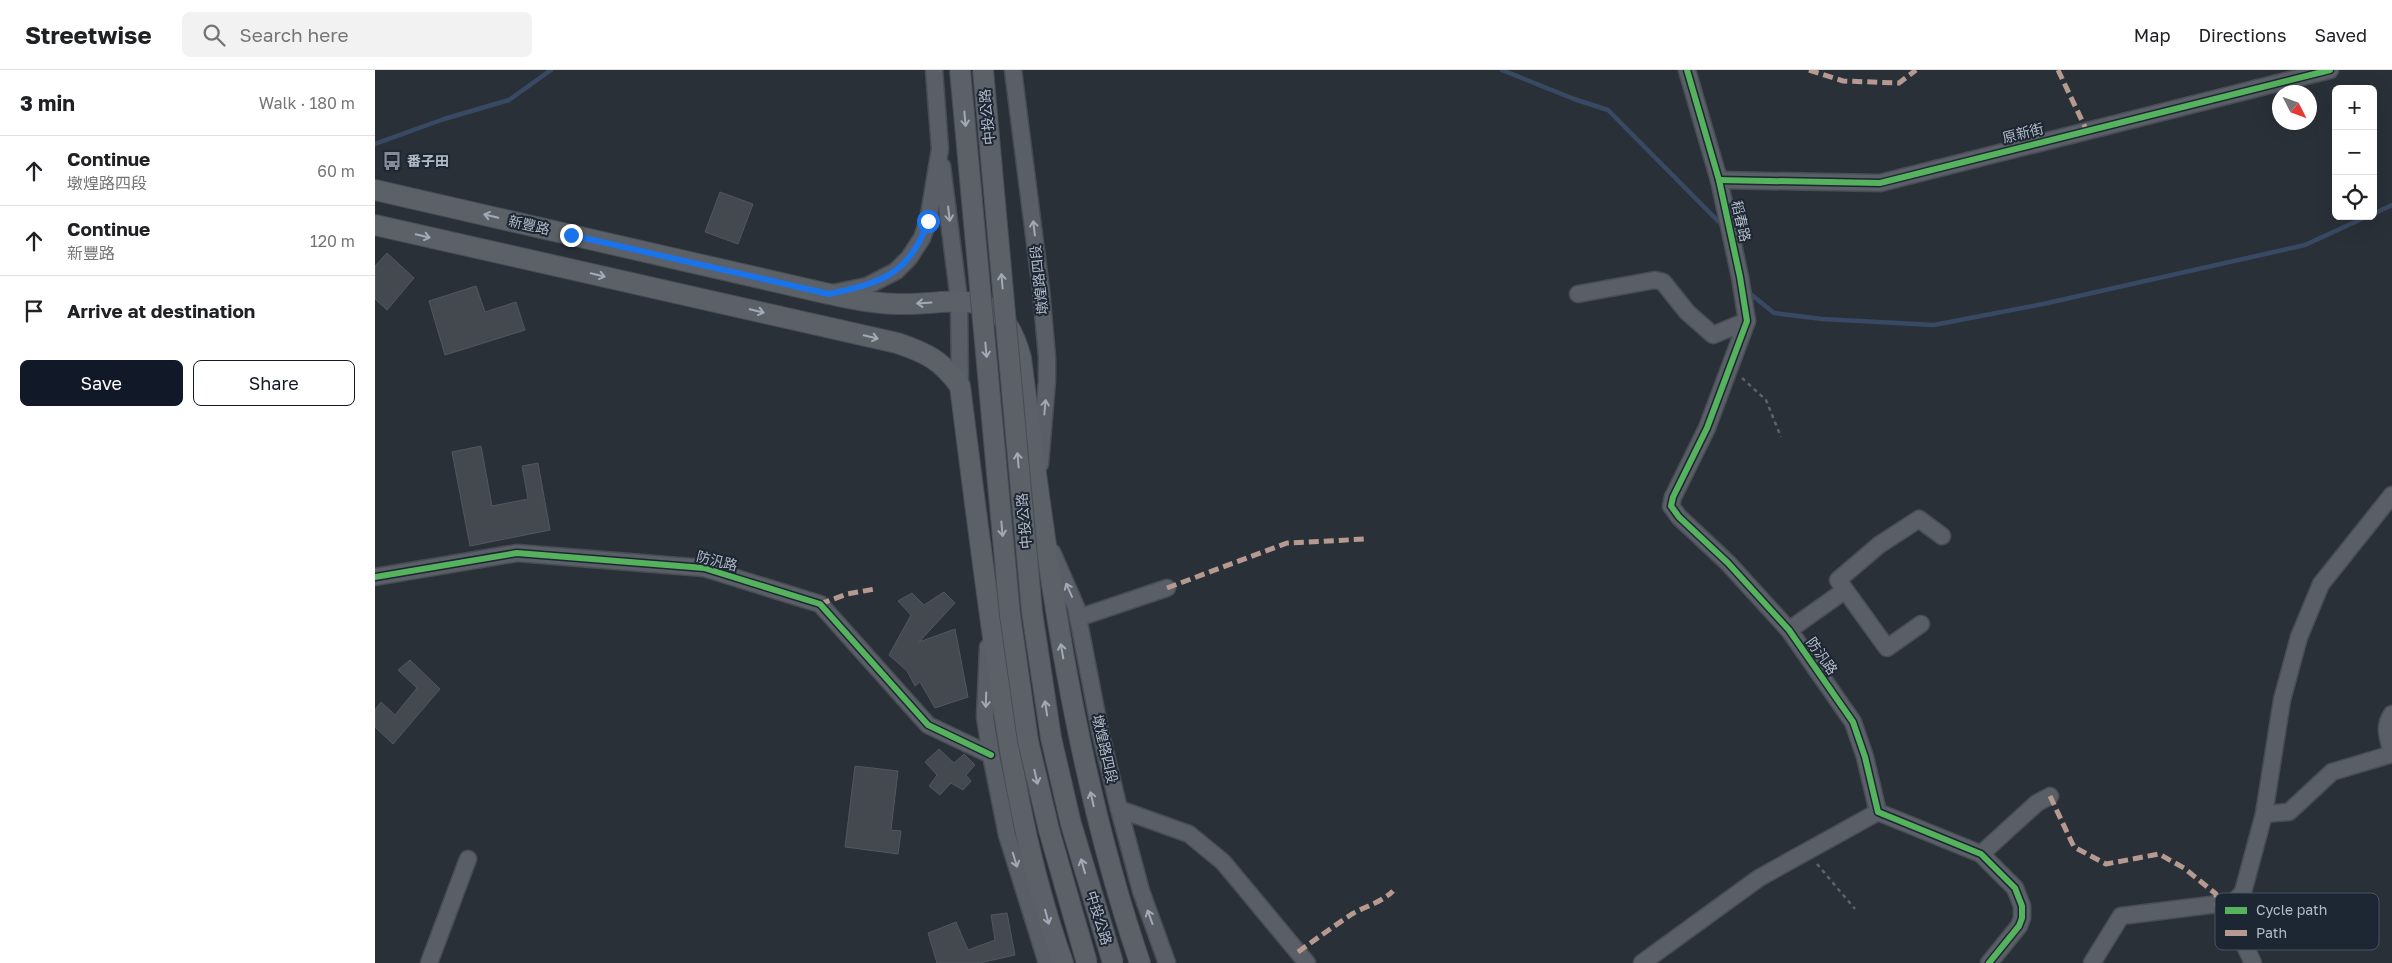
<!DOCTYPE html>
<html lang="en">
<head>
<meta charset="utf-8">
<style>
	body { margin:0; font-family:"Golos Text","Noto Sans TC",sans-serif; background:#f2f2f2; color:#202124 }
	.controls { position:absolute; right:15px; top:15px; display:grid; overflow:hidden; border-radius:8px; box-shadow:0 5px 20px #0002 }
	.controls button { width:45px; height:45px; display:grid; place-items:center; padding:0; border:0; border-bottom:1px solid #e0e0e0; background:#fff; color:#202124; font:25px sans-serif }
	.compass { position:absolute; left:1897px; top:15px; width:45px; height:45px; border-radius:50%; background:#fff; box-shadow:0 5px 20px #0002; rotate:132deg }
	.stop { position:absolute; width:15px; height:15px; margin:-11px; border:4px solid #1a73e8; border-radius:50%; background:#fff }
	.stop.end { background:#1a73e8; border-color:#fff; box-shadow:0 1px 5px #0008 }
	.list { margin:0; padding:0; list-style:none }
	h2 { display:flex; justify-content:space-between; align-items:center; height:65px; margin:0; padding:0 20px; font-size:21px }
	h2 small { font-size:16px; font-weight:400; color:#757577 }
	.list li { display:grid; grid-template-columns:32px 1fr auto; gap:15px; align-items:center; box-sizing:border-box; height:70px; padding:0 20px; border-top:1px solid #e0e0e0 }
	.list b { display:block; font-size:19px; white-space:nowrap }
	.list p { margin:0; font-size:16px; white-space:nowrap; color:#757577 }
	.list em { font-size:16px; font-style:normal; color:#757577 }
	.actions { display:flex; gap:10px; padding:15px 20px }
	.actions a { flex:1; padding:11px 0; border:1px solid #111827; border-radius:8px; text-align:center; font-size:18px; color:#111827 }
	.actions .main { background:#111827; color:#fff }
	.icon { flex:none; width:28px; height:28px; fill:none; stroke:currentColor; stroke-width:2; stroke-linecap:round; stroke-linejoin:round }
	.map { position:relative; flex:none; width:2017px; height:893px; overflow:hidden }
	header { display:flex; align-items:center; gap:30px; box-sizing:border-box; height:70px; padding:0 25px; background:#fff; border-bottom:1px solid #e0e0e0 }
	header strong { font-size:24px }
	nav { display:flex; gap:28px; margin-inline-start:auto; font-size:18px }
	.search { width:350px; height:45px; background:#f2f2f2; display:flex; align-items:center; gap:12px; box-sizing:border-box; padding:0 18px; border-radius:8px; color:#757577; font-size:19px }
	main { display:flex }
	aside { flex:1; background:#fff }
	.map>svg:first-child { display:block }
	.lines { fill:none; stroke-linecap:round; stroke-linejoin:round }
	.stream { stroke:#384963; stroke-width:4.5 }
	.building { fill:#444950; stroke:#52575f }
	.minor-casing { stroke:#484c53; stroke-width:19 }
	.major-casing { stroke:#484c55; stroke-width:22 }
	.path { stroke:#5d636a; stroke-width:2.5; stroke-dasharray:4 4; stroke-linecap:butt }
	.minor { stroke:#5a5e66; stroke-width:16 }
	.major { stroke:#5c6168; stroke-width:20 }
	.major-bridge-casing { stroke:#484c55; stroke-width:22; stroke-linecap:butt }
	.major-bridge { stroke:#5c6168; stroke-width:20 }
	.quiet { stroke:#b69a8f; stroke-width:5; stroke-dasharray:10 5; stroke-linecap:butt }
	.cycleway-casing { stroke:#1d2633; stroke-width:9 }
	.cycleway { stroke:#56b35d; stroke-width:6 }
	.oneway { stroke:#a2aab6 }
	.oneway2 { stroke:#a2a9b5 }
	.route { stroke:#1a73e8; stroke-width:6 }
	.labels { text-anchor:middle; stroke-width:4; stroke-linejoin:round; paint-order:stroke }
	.street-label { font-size:14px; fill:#b4bcc9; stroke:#1d2633 }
	.poi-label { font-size:14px; font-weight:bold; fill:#b4bcc9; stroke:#1d2633; text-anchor:start }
	.key { fill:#1d2633; stroke:#4a5360; stroke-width:1 }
	.key-label { font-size:14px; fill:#b4bcc9 }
</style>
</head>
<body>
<header>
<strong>Streetwise</strong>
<div class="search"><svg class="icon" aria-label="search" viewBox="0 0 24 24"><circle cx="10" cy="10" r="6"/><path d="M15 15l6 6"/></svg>Search here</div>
<nav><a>Map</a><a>Directions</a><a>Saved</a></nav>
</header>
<main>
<aside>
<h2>3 min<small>Walk · 180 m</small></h2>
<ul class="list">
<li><svg class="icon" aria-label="ahead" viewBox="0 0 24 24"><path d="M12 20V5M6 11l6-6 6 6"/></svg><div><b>Continue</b><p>墩煌路四段</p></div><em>60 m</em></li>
<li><svg class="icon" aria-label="ahead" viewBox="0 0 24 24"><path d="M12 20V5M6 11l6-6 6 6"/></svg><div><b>Continue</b><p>新豐路</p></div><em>120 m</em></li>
<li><svg class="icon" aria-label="arrive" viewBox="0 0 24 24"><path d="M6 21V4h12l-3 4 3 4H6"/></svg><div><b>Arrive at destination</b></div></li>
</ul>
<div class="actions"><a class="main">Save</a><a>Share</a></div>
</aside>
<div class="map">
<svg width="2017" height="893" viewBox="0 0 2017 893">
	<rect width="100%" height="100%" fill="#2a3038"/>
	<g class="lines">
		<g class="stream">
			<polyline points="1127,0 1199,29 1233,40 1348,156"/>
			<polyline points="0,74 69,49 134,30 176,0"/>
			<polyline points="1998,144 2017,135"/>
			<polyline points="1373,222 1399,243 1447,249 1559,255 1668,234 1930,175 1993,146"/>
		</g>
	</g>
	<g class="building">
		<polygon points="345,122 378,134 363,174 330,162"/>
		<polygon points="12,183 39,208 12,240 0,229 0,196"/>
		<polygon points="101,216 110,242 141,232 150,260 70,285 54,231"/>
		<polygon points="106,376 117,436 153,429 147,396 163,393 175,460 95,476 77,382"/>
		<polygon points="569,522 580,533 544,572 580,559 593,627 560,638 545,612 540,616 532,601 514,585 536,545 523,531 537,523 549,535"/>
		<polygon points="35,590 65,619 18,674 0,657 0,640 6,632 20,645 42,618 23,600"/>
		<polygon points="564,679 579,693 589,684 600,695 591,705 596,711 588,720 576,713 565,725 554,716 562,705 550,692"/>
		<polygon points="480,696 523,701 516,760 526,761 523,784 470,777"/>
		<polygon points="632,843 640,885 605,893 562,893 553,863 581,852 593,880 620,870 616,845"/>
	</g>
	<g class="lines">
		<g class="minor-casing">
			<g id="minor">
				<polyline points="638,0 666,220 672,287 672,311 665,394"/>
				<polyline points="1312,0 1344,110 1365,207 1372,251 1332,358 1298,427 1296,436 1304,447 1353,493 1414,560 1478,652 1490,687 1503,742 1606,784 1640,818 1647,836 1647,848 1644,856 1614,893"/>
				<polyline points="567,96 584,230 585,316"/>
				<polyline points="1344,110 1505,113 1955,0"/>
				<polyline points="458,223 492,216 521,201 534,188 547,168 553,151 565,79 559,0"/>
				<polyline points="1203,224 1280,210 1288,212 1312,242 1338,265 1372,251"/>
				<polyline points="677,482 701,537 725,661 744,739 766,821 792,893"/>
				<polyline points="0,507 142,483 329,498 445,534 553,655 616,685"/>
				<polyline points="703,548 792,518"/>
				<polyline points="1546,554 1512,578 1463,510 1504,475 1544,449 1567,466"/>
				<polyline points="1414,560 1469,521"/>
				<polyline points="613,577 610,647 616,685 632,765 672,893"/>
				<path d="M2017 644C2008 657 2013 668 2017 682"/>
				<polyline points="744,739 814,764 848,792 932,893"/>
				<polyline points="1889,744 1907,630 1924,567 1946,514 2017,425"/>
				<polyline points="1606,784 1662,733 1675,726"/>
				<polyline points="54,893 93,789"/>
				<polyline points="1267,893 1384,808 1503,742"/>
				<polyline points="1717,893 1746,846 1859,832"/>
				<polyline points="1878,893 1856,846 1859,832 1868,822 1889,744 1914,742 1957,702 2017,684"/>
			</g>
		</g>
		<g class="major-casing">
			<g id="major">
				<path d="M0 120 454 224C479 229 504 235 530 234 589 233 627 216 646 288 672 492 698 697 765 893"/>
				<path d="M0 155 522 273C552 283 566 290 585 316 597 411 609 507 623 602 637 701 654 798 688 893"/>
			</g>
		</g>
		<g class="path">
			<polyline points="1367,308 1391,330 1406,367"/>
			<polyline points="1442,794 1480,839"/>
		</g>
		<use href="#minor" class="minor"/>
		<use href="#major" class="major"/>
		<g class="major-bridge-casing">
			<g id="major-bridge">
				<polyline points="585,0 635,545 653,671 674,760 712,893"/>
				<polyline points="608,0 657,542 676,668 696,754 738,893"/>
			</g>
		</g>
		<use href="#major-bridge" class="major-bridge"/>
		<g class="quiet">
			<polyline points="1434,0 1468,11 1524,13 1541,0"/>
			<polyline points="1683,0 1711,59"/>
			<polyline points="792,518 912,473 991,469"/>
			<polyline points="445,534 472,524 500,519"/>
			<polyline points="1675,726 1699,777 1731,794 1784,784 1809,798 1841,824 1842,836"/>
			<path d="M923 882C941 869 959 856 977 844 991 836 1007 832 1018 821"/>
		</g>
		<g class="cycleway-casing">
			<g id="cycleway">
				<polyline points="1312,0 1344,110 1365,207 1372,251 1332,358 1298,427 1296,436 1304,447 1353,493 1414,560 1478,652 1490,687 1503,742 1606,784 1640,818 1647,836 1647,848 1644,856 1614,893"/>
				<polyline points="1344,110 1505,113 1955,0"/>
				<polyline points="0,507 142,483 329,498 445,534 553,655 616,685"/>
			</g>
		</g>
		<use href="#cycleway" class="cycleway"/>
	</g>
	<defs><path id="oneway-shaft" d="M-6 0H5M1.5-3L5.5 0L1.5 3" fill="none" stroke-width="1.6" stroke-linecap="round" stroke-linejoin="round" transform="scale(1.25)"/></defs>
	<g class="oneway">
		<use href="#oneway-shaft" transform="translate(590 49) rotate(85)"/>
		<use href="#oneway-shaft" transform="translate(116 146) rotate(-167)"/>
		<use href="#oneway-shaft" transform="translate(48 166) rotate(13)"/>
		<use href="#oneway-shaft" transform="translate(223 205) rotate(13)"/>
		<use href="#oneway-shaft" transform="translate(627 211) rotate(-95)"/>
		<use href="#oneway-shaft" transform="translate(549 233) rotate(176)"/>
		<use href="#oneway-shaft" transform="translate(382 241) rotate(13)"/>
		<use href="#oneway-shaft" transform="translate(496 267) rotate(13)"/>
		<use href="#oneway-shaft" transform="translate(611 280) rotate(85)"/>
		<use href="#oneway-shaft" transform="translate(643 390) rotate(-95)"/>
		<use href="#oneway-shaft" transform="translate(627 459) rotate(85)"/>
		<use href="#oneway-shaft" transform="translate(687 581) rotate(-100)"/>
		<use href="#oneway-shaft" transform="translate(671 638) rotate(-99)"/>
		<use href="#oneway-shaft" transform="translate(661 707) rotate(77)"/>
		<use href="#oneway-shaft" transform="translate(717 729) rotate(-103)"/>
		<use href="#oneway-shaft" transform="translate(708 796) rotate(-106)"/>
		<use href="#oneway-shaft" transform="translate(672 847) rotate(75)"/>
	</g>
	<g class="oneway2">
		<use href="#oneway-shaft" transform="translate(574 144) rotate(83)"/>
		<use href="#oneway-shaft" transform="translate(659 158) rotate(-97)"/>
		<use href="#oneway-shaft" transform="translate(670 337) rotate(-85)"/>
		<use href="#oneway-shaft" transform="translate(694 520) rotate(-114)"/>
		<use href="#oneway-shaft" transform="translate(611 630) rotate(92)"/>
		<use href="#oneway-shaft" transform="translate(640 790) rotate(73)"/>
		<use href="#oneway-shaft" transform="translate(775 847) rotate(-110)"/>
	</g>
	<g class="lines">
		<path class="route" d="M196 165 454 224C505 213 535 205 553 151"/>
	</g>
	<defs>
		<g id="bus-bare" transform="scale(1.5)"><path d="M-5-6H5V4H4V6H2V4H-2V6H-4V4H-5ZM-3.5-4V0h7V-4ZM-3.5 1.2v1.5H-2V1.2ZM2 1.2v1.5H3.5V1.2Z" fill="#848b96" stroke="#1d2633" stroke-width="2.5" paint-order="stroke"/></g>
	</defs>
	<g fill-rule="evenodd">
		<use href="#bus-bare" x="17" y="91"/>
	</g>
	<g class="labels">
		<g class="street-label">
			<text transform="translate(612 47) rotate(-95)" y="5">中投公路</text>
			<text transform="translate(1648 63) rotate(-14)" y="5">原新街</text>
			<text transform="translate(1366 151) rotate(77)" y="5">稻春路</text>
			<text transform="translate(154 155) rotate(13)" y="5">新豐路</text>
			<text transform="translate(664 210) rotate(-96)" y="5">墩煌路四段</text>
			<text transform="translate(649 451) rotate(-95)" y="5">中投公路</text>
			<text transform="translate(342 491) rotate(14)" y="5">防汎路</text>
			<text transform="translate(1447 586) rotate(55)" y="5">防汎路</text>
			<text transform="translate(730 679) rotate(77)" y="5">墩煌路四段</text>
			<text transform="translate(724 848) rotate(73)" y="5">中投公路</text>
		</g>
		<g class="poi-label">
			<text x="32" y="96">番子田</text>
		</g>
	</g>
	<rect x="1840" y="823" width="164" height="57" rx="8" class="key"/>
	<rect x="1850" y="837" width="22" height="7" fill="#56b35d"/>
	<rect x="1850" y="860" width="22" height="6" fill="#b69a8f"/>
	<g class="key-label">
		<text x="1881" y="845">Cycle path</text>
		<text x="1881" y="868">Path</text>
	</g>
</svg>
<div class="controls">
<button>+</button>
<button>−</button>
<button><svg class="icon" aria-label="locate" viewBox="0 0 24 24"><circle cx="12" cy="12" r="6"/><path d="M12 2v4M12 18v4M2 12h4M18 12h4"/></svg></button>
</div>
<svg class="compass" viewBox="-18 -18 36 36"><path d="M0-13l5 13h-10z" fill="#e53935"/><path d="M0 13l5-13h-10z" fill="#757577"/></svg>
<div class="stop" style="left:553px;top:151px"></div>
<div class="stop end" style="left:196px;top:165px"></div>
</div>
</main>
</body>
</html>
